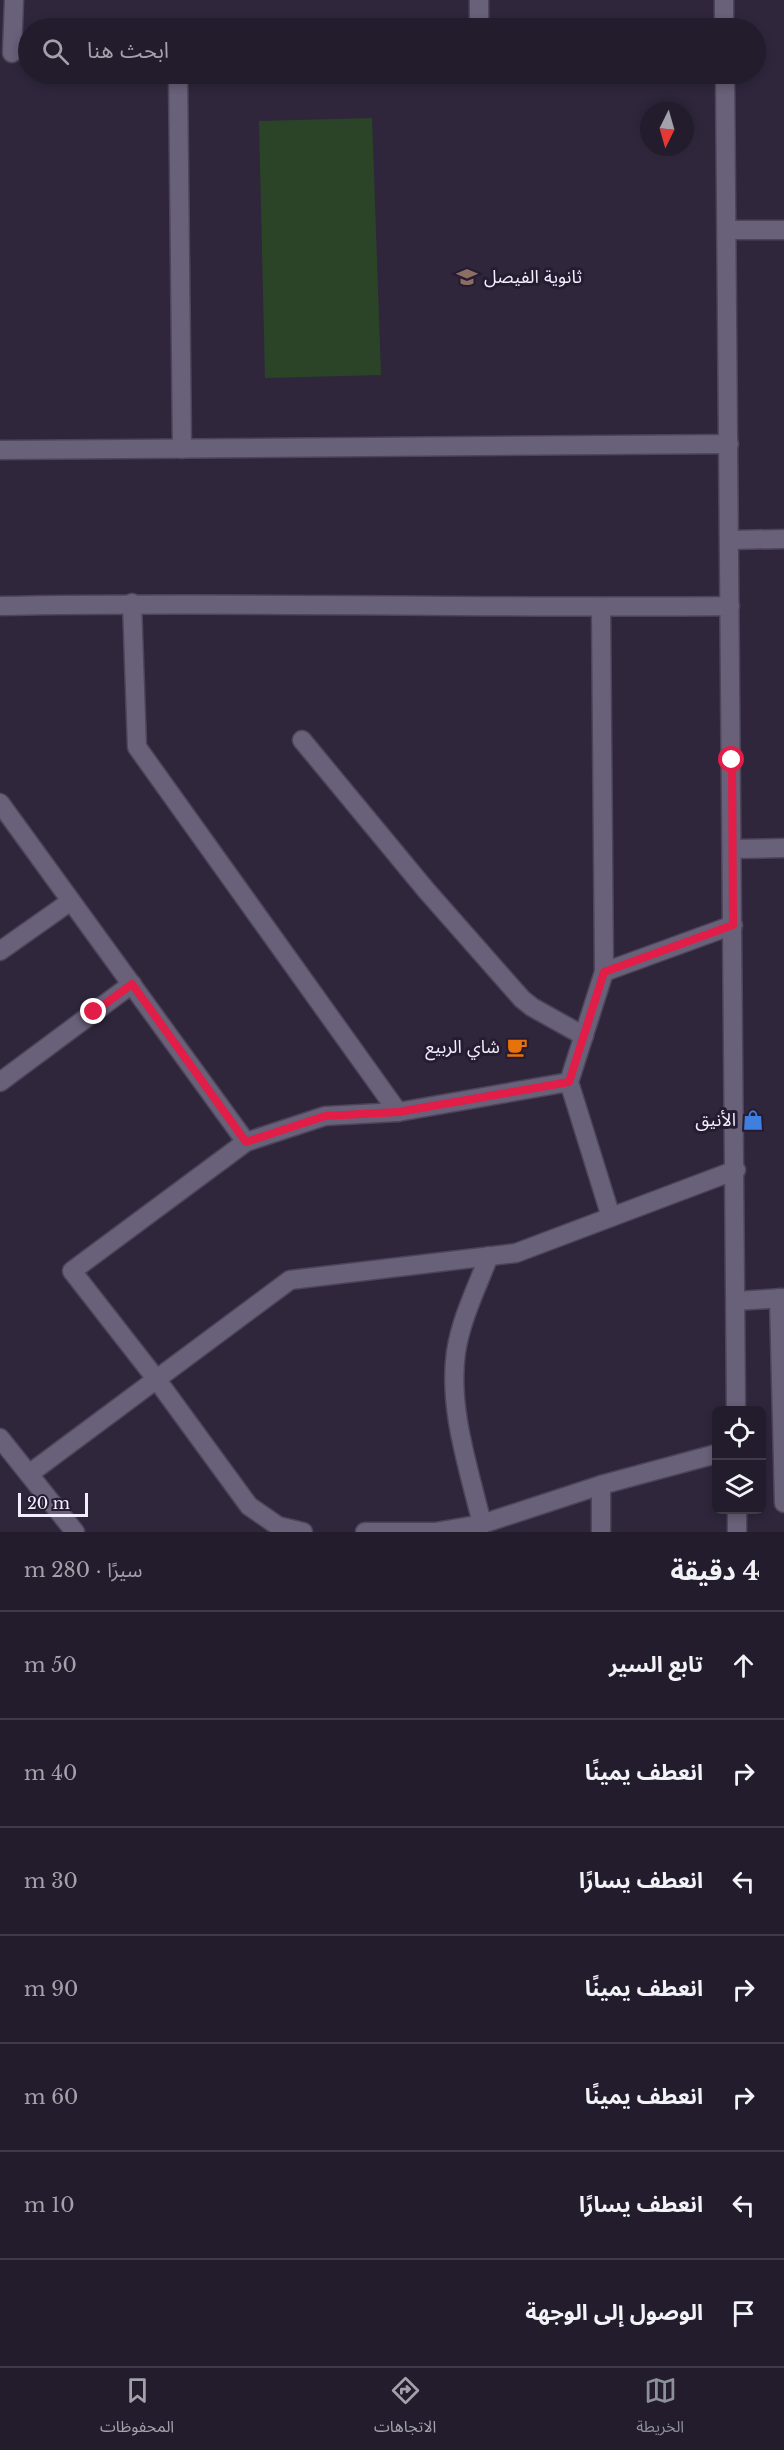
<!DOCTYPE html>
<html lang="ar">
<head>
<meta charset="utf-8">
<style>
	body { margin:0; font-family:"Libre Baskerville","Noto Sans Arabic",serif; background:#2b2535; color:#f1f3f6; direction:rtl }
	.controls { position:absolute; right:18px; bottom:18px; display:grid; overflow:hidden; border-radius:9px; box-shadow:0 3px 9px #0003 }
	.controls button { width:54px; height:54px; display:grid; place-items:center; padding:0; border:0; border-bottom:2px solid #403a49; background:#231c2d; color:#f1f3f6; font:30px sans-serif }
	.compass { position:absolute; left:640px; top:102px; width:54px; height:54px; border-radius:50%; background:#231c2d; box-shadow:0 3px 9px #0003; rotate:185deg }
	.scale { position:absolute; left:18px; bottom:15px; width:70px; box-sizing:border-box; padding-left:6px; border:3px solid #f3eefd; border-top:0; font-size:16px; line-height:21px; white-space:nowrap; color:#f3eefd; -webkit-text-stroke:4px #251c32; paint-order:stroke }
	.stop { position:absolute; width:18px; height:18px; margin:-14px; border:4px solid #e11d48; border-radius:50%; background:#fff }
	.stop.end { background:#e11d48; border-color:#fff; box-shadow:0 2px 6px #0008 }
	.list { margin:0; padding:0; list-style:none }
	h2 { display:flex; justify-content:space-between; align-items:center; height:78px; margin:0; padding:0 24px; font-size:26px }
	h2 small { font-size:20px; font-weight:400; color:#a3a1aa }
	.list li { display:grid; grid-template-columns:39px 1fr auto; gap:18px; align-items:center; box-sizing:border-box; height:108px; padding:0 24px; border-top:2px solid #403a49 }
	.list b { display:block; font-size:22px; white-space:nowrap }
	.list em { font-size:20px; font-style:normal; color:#a3a1aa }
	.icon { flex:none; width:33px; height:33px; fill:none; stroke:currentColor; stroke-width:2; stroke-linecap:round; stroke-linejoin:round }
	.map { position:relative; flex:none; width:784px; height:1532px; overflow:hidden; direction:ltr }
	.search { position:absolute; background:#231c2d; box-shadow:0 3px 9px #0003; left:18px; right:18px; top:18px; height:66px; display:flex; align-items:center; gap:15px; box-sizing:border-box; padding:0 21px; border-radius:33px; color:#a3a1aa; font-size:22px }
	.sheet { height:834px; background:#231c2d }
	nav { display:flex; justify-content:space-around; align-items:center; box-sizing:border-box; height:84px; border-top:2px solid #403a49; background:#231c2d; font-size:16px; color:#a3a1aa }
	nav a { display:grid; justify-items:center; gap:3px }
	nav .on { color:#8c9099 }
	.map>svg:first-child { display:block }
	.green { fill:#2b4427 }
	.lines { fill:none; stroke-linecap:round; stroke-linejoin:round }
	.minor-casing { stroke:#4c4457; stroke-width:21 }
	.minor { stroke:#696079; stroke-width:18 }
	.route { stroke:#e11d48; stroke-width:8 }
	.labels { text-anchor:middle; stroke-width:6; stroke-linejoin:round; paint-order:stroke }
	.poi-label { font-size:18px; fill:#f3eefd; stroke:#251c32; text-anchor:end }
</style>
</head>
<body>
<div class="map">
<svg width="784" height="1532" viewBox="0 0 784 1532">
	<rect width="100%" height="100%" fill="#2f263c"/>
	<polygon class="green" points="372,118 381,375 265,378 259,121"/>
	<g class="lines">
		<g class="minor-casing">
			<g id="minor">
				<polyline points="479,0 479,28"/>
				<polyline points="724,0 724,28"/>
				<polyline points="12,53 14,0"/>
				<polyline points="178,74 182,449"/>
				<polyline points="725,74 736,1410"/>
				<polyline points="727,230 784,230"/>
				<polyline points="0,450 729,444"/>
				<polyline points="730,540 784,539"/>
				<polyline points="132,603 137,747 398,1112"/>
				<path d="M0 606C243 601 487 609 730 606"/>
				<polyline points="601,608 604,972 569,1082 611,1217"/>
				<polyline points="302,740 426,890 522,999 532,1007 584,1036"/>
				<polyline points="0,803 246,1142"/>
				<polyline points="732,849 784,848"/>
				<polyline points="0,951 71,901"/>
				<polyline points="604,972 733,925"/>
				<polyline points="0,1082 132,984"/>
				<polyline points="779,1298 784,1503"/>
				<polyline points="736,1301 784,1298"/>
				<polyline points="0,1438 75,1532"/>
				<polyline points="29,1474 290,1280 516,1253 736,1170"/>
				<polyline points="601,1485 601,1532"/>
				<polyline points="737,1510 737,1532"/>
				<path d="M482 1524C469 1469 448 1409 456 1352 461 1319 477 1287 489 1256"/>
				<polyline points="303,1532 278,1526 249,1506 157,1380 72,1271 246,1142 325,1116 398,1112 569,1082"/>
				<polyline points="365,1532 435,1532 482,1524 601,1485 716,1454"/>
			</g>
		</g>
		<use href="#minor" class="minor"/>
	</g>
	<g class="lines">
		<polyline class="route" points="94,1012 132,984 246,1142 325,1116 398,1112 569,1082 604,972 733,925 732,760"/>
	</g>
	<defs>
		<g id="school-bare" transform="scale(1.62)"><path d="M0-5L7-2L0 1L-7-2ZM-4 1L0 2.5L4 1V4Q0 6-4 4Z" fill="#8d6e63" stroke="#251c32" stroke-width="2.5" paint-order="stroke"/></g>
		<g id="cafe-bare" transform="scale(1.62)"><path d="M-5.5-4.5H6V0H3Q3 3.5 0 3.5H-2.5Q-5.5 3.5-5.5 0ZM3-3.2v2h1.7v-2ZM-6 4.5H4V6H-6Z" fill="#e8710a" stroke="#251c32" stroke-width="2.5" paint-order="stroke"/></g>
		<g id="shop-bare" transform="scale(1.62)"><path d="M-5-2.5h2.3a2.7 3.5 0 0 1 5.4 0H5L5.5 6h-11ZM-1.5-2.5h3a1.5 2.3 0 0 0-3 0Z" fill="#3f7fe0" stroke="#251c32" stroke-width="2.5" paint-order="stroke"/></g>
	</defs>
	<g fill-rule="evenodd">
		<use href="#school-bare" x="467" y="277"/>
		<use href="#cafe-bare" x="517" y="1047"/>
		<use href="#shop-bare" x="753" y="1120"/>
	</g>
	<g class="labels">
		<g class="poi-label">
			<text x="484" y="283" text-anchor="start">ثانوية الفيصل</text>
			<text x="500" y="1053">شاي الربيع</text>
			<text x="736" y="1126">الأنيق</text>
		</g>
	</g>
</svg>
<div class="controls">
<button><svg class="icon" aria-label="locate" viewBox="0 0 24 24"><circle cx="12" cy="12" r="6"/><path d="M12 2v4M12 18v4M2 12h4M18 12h4"/></svg></button>
<button><svg class="icon" aria-label="layers" viewBox="0 0 24 24"><path d="M12 4l9 5-9 5-9-5zM3 14l9 5 9-5"/></svg></button>
</div>
<svg class="compass" viewBox="-18 -18 36 36"><path d="M0-13l5 13h-10z" fill="#e53935"/><path d="M0 13l5-13h-10z" fill="#a3a1aa"/></svg>
<div class="scale">20 m</div>
<div class="stop" style="left:732px;top:760px"></div>
<div class="stop end" style="left:94px;top:1012px"></div>
<div class="search"><svg class="icon" aria-label="search" viewBox="0 0 24 24"><circle cx="10" cy="10" r="6"/><path d="M15 15l6 6"/></svg>ابحث هنا</div>
</div>
<section class="sheet">
<h2>4 دقيقة<small>سيرًا · 280 m</small></h2>
<ul class="list">
<li><svg class="icon" aria-label="ahead" viewBox="0 0 24 24"><path d="M12 20V5M6 11l6-6 6 6"/></svg><div><b>تابع السير</b></div><em>50 m</em></li>
<li><svg class="icon" aria-label="right" viewBox="0 0 24 24"><path d="M7 20v-9h11M14 6l5 5-5 5"/></svg><div><b>انعطف يمينًا</b></div><em>40 m</em></li>
<li><svg class="icon" aria-label="left" viewBox="0 0 24 24"><path d="M17 20v-9H6M10 6l-5 5 5 5"/></svg><div><b>انعطف يسارًا</b></div><em>30 m</em></li>
<li><svg class="icon" aria-label="right" viewBox="0 0 24 24"><path d="M7 20v-9h11M14 6l5 5-5 5"/></svg><div><b>انعطف يمينًا</b></div><em>90 m</em></li>
<li><svg class="icon" aria-label="right" viewBox="0 0 24 24"><path d="M7 20v-9h11M14 6l5 5-5 5"/></svg><div><b>انعطف يمينًا</b></div><em>60 m</em></li>
<li><svg class="icon" aria-label="left" viewBox="0 0 24 24"><path d="M17 20v-9H6M10 6l-5 5 5 5"/></svg><div><b>انعطف يسارًا</b></div><em>10 m</em></li>
<li><svg class="icon" aria-label="arrive" viewBox="0 0 24 24"><path d="M6 21V4h12l-3 4 3 4H6"/></svg><div><b>الوصول إلى الوجهة</b></div></li>
</ul>
</section>
<nav>
<a class="on"><svg class="icon" aria-label="map" viewBox="0 0 24 24"><path d="M3 6l6-2 6 2 6-2v14l-6 2-6-2-6 2zM9 4v14M15 6v14"/></svg>الخريطة</a>
<a><svg class="icon" aria-label="directions" viewBox="0 0 24 24"><path d="M12 3l9 9-9 9-9-9zM9 14v-3h6M13 9l2 2-2 2"/></svg>الاتجاهات</a>
<a><svg class="icon" aria-label="saved" viewBox="0 0 24 24"><path d="M7 4h10v16l-5-4-5 4z"/></svg>المحفوظات</a>
</nav>
</body>
</html>
